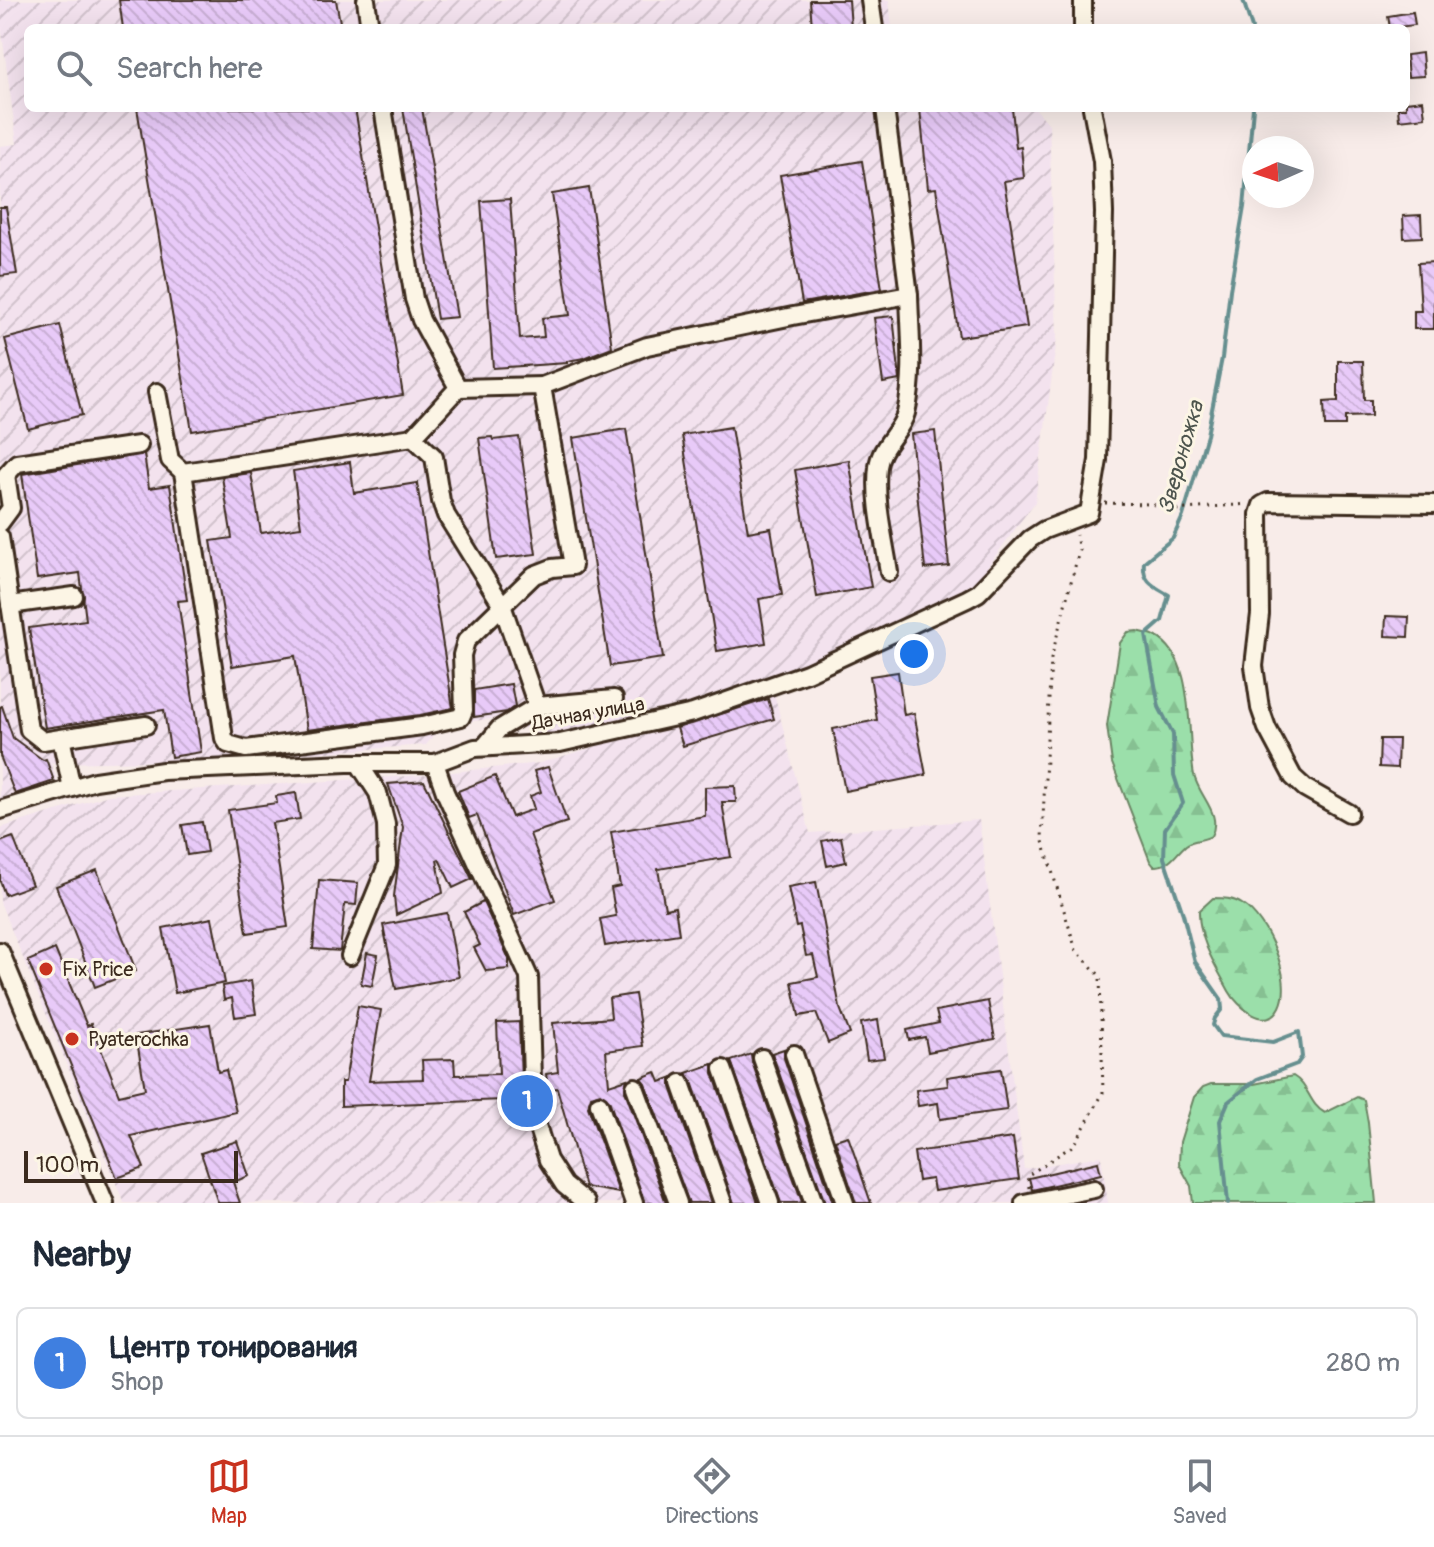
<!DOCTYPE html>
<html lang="en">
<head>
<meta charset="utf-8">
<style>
	body { margin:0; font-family:Pangolin,sans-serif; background:#f6f6f7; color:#1f2937 }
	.compass { position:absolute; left:1242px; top:136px; width:72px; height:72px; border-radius:50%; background:#fff; box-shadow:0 8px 32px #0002; rotate:267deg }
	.scale { position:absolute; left:24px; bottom:20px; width:214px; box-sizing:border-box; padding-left:8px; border:4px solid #3b2a1e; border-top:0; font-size:22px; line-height:28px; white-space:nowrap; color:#3b2a1e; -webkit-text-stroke:6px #fcf5e5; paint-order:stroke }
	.you { position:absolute; left:914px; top:654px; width:28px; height:28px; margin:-20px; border:6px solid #fff; border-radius:50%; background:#1a73e8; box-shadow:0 0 0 12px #1a73e833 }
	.badge { display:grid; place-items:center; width:52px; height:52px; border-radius:50%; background:#c8321e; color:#fff; font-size:26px; font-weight:700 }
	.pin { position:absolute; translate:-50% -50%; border:4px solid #fff; box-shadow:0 2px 8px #0006 }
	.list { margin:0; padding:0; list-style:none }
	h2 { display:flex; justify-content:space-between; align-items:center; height:104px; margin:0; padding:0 32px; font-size:34px }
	h2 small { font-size:26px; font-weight:400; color:#747a83 }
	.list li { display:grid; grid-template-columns:52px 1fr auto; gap:24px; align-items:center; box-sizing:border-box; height:112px; margin:0 16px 16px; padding:0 16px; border:2px solid #e0e1e3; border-radius:12px }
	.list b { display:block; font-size:30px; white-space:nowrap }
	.list p { margin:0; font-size:26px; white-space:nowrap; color:#747a83 }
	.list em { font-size:26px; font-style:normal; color:#747a83 }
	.icon { flex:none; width:44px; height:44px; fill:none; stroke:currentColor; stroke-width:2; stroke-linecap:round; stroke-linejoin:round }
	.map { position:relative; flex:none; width:1434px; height:1203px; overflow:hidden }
	.search { position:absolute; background:#fff; box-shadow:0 8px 32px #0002; left:24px; right:24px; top:24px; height:88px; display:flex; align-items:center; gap:20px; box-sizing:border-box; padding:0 28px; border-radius:12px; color:#747a83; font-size:30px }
	.sheet { height:232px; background:#fff }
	nav { display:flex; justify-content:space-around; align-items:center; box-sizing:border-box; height:112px; border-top:2px solid #e0e1e3; background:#fff; font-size:22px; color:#747a83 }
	nav a { display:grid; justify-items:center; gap:4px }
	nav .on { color:#c8321e }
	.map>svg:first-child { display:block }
	.industrial { fill:url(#industrial-furrows) }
	.forest { fill:url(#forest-firs); stroke:#6b8464; stroke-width:2 }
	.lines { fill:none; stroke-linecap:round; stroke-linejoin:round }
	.stream { stroke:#668f8f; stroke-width:4 }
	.building { fill:url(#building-back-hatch); stroke:#3b2a1e; stroke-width:2 }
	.minor-casing { stroke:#3b2a1e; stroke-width:22 }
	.path { stroke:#3b2a1e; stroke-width:3; stroke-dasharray:2 6; stroke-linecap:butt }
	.minor { stroke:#fcf5e5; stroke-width:16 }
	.poi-dot { fill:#c8321e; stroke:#fcf5e5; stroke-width:3 }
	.labels { text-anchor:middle; stroke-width:6; stroke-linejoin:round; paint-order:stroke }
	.street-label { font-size:20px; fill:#3b2a1e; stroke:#fcf5e5 }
	.poi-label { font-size:20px; fill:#3b2a1e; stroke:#fcf5e5; text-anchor:start }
	.water-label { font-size:22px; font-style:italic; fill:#4d544d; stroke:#fcf5e5 }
</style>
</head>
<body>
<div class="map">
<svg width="1434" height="1203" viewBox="0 0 1434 1203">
	<defs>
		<pattern id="industrial-furrows" width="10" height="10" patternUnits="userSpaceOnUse" patternTransform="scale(2)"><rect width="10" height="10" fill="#f3e2ee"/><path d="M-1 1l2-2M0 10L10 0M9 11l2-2" fill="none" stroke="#d1c2cc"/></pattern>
		<pattern id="forest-firs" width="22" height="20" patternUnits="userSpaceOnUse" patternTransform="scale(2)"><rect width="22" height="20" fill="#9bdfaa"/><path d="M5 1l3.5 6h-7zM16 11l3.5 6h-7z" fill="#86c092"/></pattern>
		<pattern id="building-back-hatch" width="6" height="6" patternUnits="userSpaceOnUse" patternTransform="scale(2)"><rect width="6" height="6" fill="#e8caf8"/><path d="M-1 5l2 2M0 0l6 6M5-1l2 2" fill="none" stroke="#c8aed4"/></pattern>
	</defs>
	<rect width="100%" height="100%" fill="#f8ece9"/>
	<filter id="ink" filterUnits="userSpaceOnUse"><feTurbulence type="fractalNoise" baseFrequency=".0125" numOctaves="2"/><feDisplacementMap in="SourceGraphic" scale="16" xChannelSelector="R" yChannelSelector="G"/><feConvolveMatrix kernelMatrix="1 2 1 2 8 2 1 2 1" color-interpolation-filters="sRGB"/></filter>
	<g filter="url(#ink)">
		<g class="industrial">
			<polygon points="0,0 889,0 892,28 28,28 28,108 1035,108 1049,124 1057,337 1035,502 974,585 905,620 802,665 669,712 660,709 535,739 513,716 442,725 426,745 212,760 51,763 58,783 0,803 0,146 17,144 0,19"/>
			<polygon points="774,693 810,833 979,820 1024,1169 1101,1156 1108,1203 124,1203 0,902 0,828 109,795 424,775 540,763"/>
		</g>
		<g class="forest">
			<path d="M1137 631C1142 633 1150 633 1155 636 1197 658 1186 736 1194 775 1199 797 1223 814 1211 836 1203 841 1193 839 1186 845 1174 855 1172 866 1154 866L1150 861 1112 763 1107 726 1120 643 1128 632Z"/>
			<path d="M1213 898C1223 898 1233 898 1242 904 1267 919 1294 979 1280 1007 1267 1033 1237 1006 1229 991 1216 967 1198 938 1199 911Z"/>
			<path d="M1293 1076C1309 1085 1309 1105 1325 1113L1357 1097 1364 1100 1368 1123 1376 1203H1193L1191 1186 1179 1164 1180 1142 1194 1097 1203 1087 1211 1084H1254Z"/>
		</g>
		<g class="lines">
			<g class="stream">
				<polyline points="1243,0 1252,28"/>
				<path d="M1228 1203 1220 1121 1228 1102 1257 1079 1297 1064 1302 1057 1299 1032 1273 1042 1221 1036 1213 1025 1215 1018 1222 1009 1221 999 1195 962 1183 914 1164 858 1165 829 1183 803 1174 775 1173 734 1159 707 1146 635 1162 621 1169 595C1153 586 1142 582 1144 562L1173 538 1183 516 1207 435 1222 358 1230 290 1244 207 1253 108"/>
			</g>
		</g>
		<g class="building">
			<polygon points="119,0 336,0 341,28 123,28"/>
			<polygon points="810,0 849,0 851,28 812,28"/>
			<polygon points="1413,12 1415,25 1390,28 1388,16"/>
			<polygon points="1422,53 1424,76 1408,77 1406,55"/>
			<polygon points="1423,100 1425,117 1399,120 1398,108 1406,108 1406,102"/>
			<polygon points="137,108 355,108 403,395 192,431"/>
			<polygon points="403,108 422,108 457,317 437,319"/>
			<polygon points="932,108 1012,108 1016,148 1021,147 1024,178 1004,181 1027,327 959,337 936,188 928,189 920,109"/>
			<polygon points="862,161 882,289 802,303 780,175"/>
			<polygon points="589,188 612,347 584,358 567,361 567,363 493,368 481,201 510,199 520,339 544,337 542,318 570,315 552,194"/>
			<polygon points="0,207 6,207 17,274 0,276"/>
			<polygon points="1421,215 1422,237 1404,238 1403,216"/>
			<polygon points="1434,262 1434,329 1414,329 1414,311 1421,311 1418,263"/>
			<polygon points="893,316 900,380 883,383 874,318"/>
			<polygon points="60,325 82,415 28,429 5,339"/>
			<polygon points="1338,361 1363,361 1364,400 1371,400 1371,416 1345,417 1345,426 1325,426 1324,402 1338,401"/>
			<polygon points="731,427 748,532 771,528 782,595 759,599 766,643 717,651 682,435"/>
			<polygon points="626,429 663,658 610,666 573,438"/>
			<polygon points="935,431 949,566 925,569 911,434"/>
			<polygon points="492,437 493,440 519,437 536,554 496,559 479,438"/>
			<polygon points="144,454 149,488 170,485 187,600 178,601 201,752 171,757 164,710 45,728 29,628 86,620 80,573 37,579 22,474"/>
			<polygon points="849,460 871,587 817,597 795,470"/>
			<polygon points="350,462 354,493 417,483 453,708 420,715 307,730 295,656 232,666 211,541 232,538 222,477 251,473 261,533 301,527 293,471"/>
			<polygon points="1386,616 1409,617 1408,637 1385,636"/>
			<polygon points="898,672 904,715 914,713 926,775 845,791 833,729 877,720 870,676"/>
			<polygon points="511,684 515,706 507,712 474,717 474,690"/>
			<polygon points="768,699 774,719 683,746 677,728"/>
			<polygon points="2,706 13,738 43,760 46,759 54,781 15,794 0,756 0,707"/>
			<polygon points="1380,739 1398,739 1397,768 1379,767"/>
			<polygon points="548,767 567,822 530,834 555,900 514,915 477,815 469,818 458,791 495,776 512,817 534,809 530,796 541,792 534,771"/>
			<polygon points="424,781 472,879 453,888 439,859 437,860 443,893 396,915 394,896 403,827 388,784"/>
			<polygon points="735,786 736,802 722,802 731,857 658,869 665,909 675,907 679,934 605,946 600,919 616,916 611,888 620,886 611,832 705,816 705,787"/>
			<polygon points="296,793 300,819 272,823 288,927 247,933 228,810 277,803 276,796"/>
			<polygon points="202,822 207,852 187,855 182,825"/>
			<polygon points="13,837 32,885 5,895 0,881 0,842"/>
			<polygon points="841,837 846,862 827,866 822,841"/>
			<polygon points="97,870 136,971 95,987 56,886"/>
			<polygon points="319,880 358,883 356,905 345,904 340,951 313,949"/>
			<polygon points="816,882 840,1008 850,1034 828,1043 816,1013 799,1016 792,982 818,977 813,955 806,956 800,926 796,927 788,887"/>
			<polygon points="483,902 509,959 509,969 486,971 474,948 480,945 464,912"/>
			<polygon points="447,913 459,977 396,989 383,925"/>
			<polygon points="212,918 225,983 175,993 163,928"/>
			<polygon points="55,949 87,1026 91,1024 119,1095 145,1089 136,1035 210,1024 218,1072 226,1070 236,1112 131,1136 144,1168 117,1178 28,961"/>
			<polygon points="367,953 378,955 372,986 361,984"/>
			<polygon points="251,981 256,1014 235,1017 232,998 224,1000 222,986"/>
			<polygon points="635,994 643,1046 606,1051 609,1085 627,1079 625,1091 666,1203 645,1203 609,1100 600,1093 591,1096 588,1107 619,1193 585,1187 557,1088 548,1089 546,1074 558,1072 553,1023 611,1018 609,998"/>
			<polygon points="988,1001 995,1039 928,1052 925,1037 909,1040 907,1030 939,1023 936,1011"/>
			<polygon points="358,1006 381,1010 369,1081 423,1079 422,1060 454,1059 455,1075 499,1074 497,1023 519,1022 522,1110 504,1100 341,1106 341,1082 345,1082"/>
			<polygon points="878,1020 884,1058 867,1060 861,1023"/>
			<polygon points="784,1049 784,1058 833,1203 825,1203 772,1053"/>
			<polygon points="751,1054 752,1062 802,1202 798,1203 781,1203 731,1061"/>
			<polygon points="713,1064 713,1073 758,1203 734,1203 691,1079 686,1073"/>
			<polygon points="1001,1069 1007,1110 940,1119 938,1103 918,1106 916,1090 948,1086 947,1077"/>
			<polygon points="656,1072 660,1082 671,1078 671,1087 711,1203 689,1203 645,1083 641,1078"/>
			<polygon points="848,1136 871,1203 856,1203 835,1140"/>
			<polygon points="1013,1138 1019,1179 934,1191 932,1179 918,1181 914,1152"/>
			<polygon points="237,1141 249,1176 233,1182 240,1203 218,1203 201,1153"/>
			<polygon points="1098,1162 1101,1174 1032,1190 1029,1178"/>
		</g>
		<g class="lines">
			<g class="minor-casing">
				<g id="minor">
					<polyline points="366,0 370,28"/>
					<polyline points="870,0 874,28"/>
					<polyline points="1083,28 1083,0"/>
					<polyline points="885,108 909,295"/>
					<path d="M542 386 647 346 793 316 909 295C910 334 915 375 906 413 901 432 880 446 878 467 874 500 884 539 889 572"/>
					<polyline points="157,392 170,460 183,472 413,437 458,388 421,320 414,299 383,108"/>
					<polyline points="413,437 434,457 441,501 446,515 502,605 537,706 499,729 484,747"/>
					<polyline points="183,472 224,738 228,744 246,749 422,726 461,717 464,710 462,655 466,641 534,575 552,568 573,566 542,386 458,388"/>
					<polyline points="0,523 11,508 6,475 17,463 139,445"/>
					<polyline points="0,537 29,730 43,741 61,738"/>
					<polyline points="10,605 74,596"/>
					<polyline points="537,706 614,699"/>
					<polyline points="435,763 445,792 529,977 533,1113 548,1160 564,1185 586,1203"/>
					<polyline points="72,788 61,738 146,725"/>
					<polyline points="0,810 95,781 163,771 347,763 435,763 475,748 560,743 693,713 807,673 967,599 978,593 1030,539 1044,530 1089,513 1098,460 1104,213 1102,161 1092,108"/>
					<polyline points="1349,813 1305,788 1293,777 1267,728 1260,708 1254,666 1260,614 1259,514 1262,505 1268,502 1434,504"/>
					<polyline points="0,951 105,1203"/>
					<polyline points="350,956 387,865 386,824 378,793 359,764"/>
					<polyline points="794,1054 845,1203"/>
					<polyline points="762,1058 814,1203"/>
					<polyline points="723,1069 770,1203"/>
					<polyline points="681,1083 723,1203"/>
					<polyline points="635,1087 678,1203"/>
					<polyline points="599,1104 634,1203"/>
					<polyline points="1024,1203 1094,1189"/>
				</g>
			</g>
			<g class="path">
				<polyline points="1105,503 1151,504 1174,510 1248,504"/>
				<polyline points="1029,1188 1027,1176 1075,1144 1103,1093 1100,976 1076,950 1042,838 1051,659 1079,551 1076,535"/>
			</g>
			<use href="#minor" class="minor"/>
		</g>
	</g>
	<g class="poi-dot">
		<circle cx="46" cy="969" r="8"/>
		<circle cx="72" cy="1039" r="8"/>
	</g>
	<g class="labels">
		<g class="street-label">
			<text transform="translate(588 713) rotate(-10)" y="7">Дачная улица</text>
		</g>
		<g class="poi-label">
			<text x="62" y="976">Fix Price</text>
			<text x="88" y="1046">Pyaterochka</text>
		</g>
		<g class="water-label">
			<text transform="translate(1180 457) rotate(-74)" y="8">Звероножка</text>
		</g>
	</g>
</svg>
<svg class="compass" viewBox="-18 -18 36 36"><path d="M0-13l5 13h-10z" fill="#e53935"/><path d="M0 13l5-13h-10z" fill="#747a83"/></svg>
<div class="scale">100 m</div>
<div class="you"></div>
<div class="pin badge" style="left:527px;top:1101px;background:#3f7fe0">1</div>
<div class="search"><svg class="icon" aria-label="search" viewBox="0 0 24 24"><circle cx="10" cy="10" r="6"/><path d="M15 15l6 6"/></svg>Search here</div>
</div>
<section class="sheet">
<h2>Nearby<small></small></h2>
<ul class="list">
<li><span class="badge" style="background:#3f7fe0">1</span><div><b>Центр тонирования</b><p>Shop</p></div><em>280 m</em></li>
</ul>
</section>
<nav>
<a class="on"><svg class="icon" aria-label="map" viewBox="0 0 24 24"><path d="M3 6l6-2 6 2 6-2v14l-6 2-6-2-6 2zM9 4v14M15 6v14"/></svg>Map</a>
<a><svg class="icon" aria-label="directions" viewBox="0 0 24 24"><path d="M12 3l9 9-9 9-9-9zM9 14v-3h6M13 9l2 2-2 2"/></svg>Directions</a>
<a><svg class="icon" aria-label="saved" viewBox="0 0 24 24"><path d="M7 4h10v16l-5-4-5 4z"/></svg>Saved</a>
</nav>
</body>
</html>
